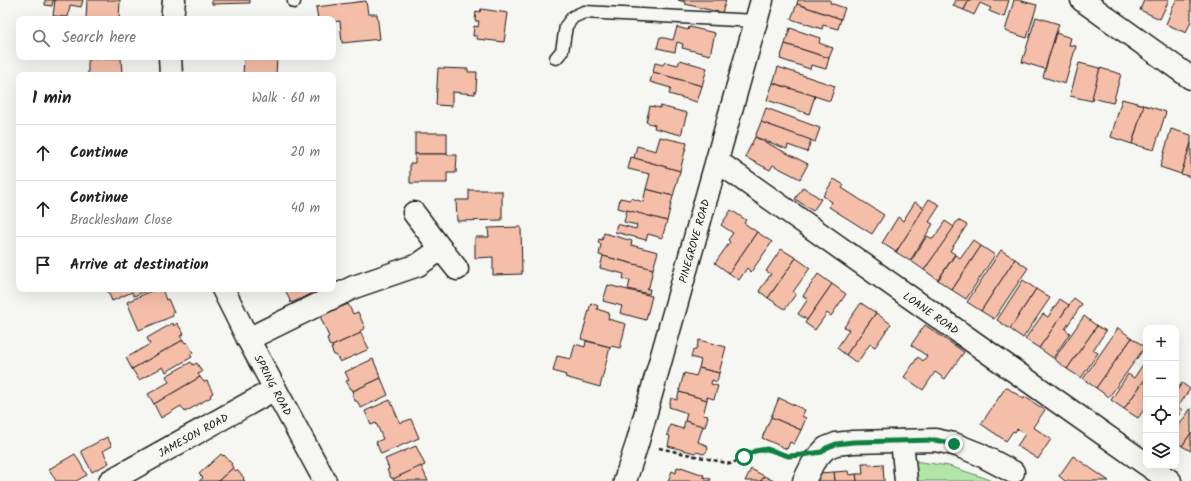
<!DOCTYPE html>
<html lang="en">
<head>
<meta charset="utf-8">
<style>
	body { margin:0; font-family:Kalam,sans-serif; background:#f6f6f6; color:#222 }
	.controls { position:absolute; right:12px; bottom:12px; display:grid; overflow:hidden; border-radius:8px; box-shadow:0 4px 16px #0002 }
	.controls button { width:36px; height:36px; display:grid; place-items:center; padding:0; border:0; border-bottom:1px solid #e0e0e0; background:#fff; color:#222; font:20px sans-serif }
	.stop { position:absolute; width:12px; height:12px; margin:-9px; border:3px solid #0b8043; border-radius:50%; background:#fff }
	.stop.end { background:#0b8043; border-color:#fff; box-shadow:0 1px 4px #0008 }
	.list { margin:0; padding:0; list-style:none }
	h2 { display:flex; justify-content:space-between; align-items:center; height:52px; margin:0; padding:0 16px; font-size:17px }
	h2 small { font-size:13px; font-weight:400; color:#767676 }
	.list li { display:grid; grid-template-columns:26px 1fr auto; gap:12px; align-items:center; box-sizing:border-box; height:56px; padding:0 16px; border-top:1px solid #e0e0e0 }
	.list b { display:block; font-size:15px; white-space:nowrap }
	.list p { margin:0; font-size:13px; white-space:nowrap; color:#767676 }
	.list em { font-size:13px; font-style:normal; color:#767676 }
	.icon { flex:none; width:22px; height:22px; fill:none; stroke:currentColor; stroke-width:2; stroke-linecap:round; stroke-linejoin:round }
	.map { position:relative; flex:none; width:1191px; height:481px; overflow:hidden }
	.search { position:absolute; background:#fff; box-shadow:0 4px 16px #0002; left:16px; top:16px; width:320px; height:44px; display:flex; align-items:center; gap:10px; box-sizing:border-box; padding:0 14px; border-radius:8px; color:#767676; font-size:15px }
	.panel { position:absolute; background:#fff; box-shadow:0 4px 16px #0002; left:16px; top:72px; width:320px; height:220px; border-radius:8px }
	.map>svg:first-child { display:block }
	.green { fill:#b1e6a8; stroke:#668162 }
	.building { fill:#f5bea9; stroke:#1c1c1c }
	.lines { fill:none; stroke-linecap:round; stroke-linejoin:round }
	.lane-casing { stroke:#1c1c1c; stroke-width:15 }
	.street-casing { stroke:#1c1c1c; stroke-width:25 }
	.secondary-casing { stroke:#1c1c1c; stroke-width:25 }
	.path { stroke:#1c1c1c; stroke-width:2.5; stroke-dasharray:4 3; stroke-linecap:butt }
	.lane { stroke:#f6f6f2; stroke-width:12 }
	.street { stroke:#f6f6f2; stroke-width:22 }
	.secondary { stroke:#f6f6f2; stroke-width:22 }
	.route { stroke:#0b8043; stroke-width:5 }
	.labels { text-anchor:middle; stroke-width:4; stroke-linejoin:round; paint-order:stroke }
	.street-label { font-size:11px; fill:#1c1c1c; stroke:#f6f6f2 }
</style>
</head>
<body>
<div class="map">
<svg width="1191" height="481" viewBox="0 0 1191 481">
	<rect width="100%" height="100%" fill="#f6f6f2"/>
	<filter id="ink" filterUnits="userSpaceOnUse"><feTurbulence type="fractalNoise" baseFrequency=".025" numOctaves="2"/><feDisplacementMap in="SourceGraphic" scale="8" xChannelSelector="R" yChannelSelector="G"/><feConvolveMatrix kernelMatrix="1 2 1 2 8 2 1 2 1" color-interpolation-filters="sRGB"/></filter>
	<g filter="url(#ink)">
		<polygon class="green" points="914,461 949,466 985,478 991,481 916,481"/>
		<g class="building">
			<polygon points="45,0 83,0 81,7 70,5 68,17 53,16 55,0 53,1 52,6 45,5"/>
			<polygon points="87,0 120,0 119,19 86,19"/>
			<polygon points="212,0 250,0 250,3 212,4"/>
			<polygon points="678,0 726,0 722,13 685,4 685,2"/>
			<polygon points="798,0 831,0 830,3 845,8 841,19 797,4"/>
			<polygon points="956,0 969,0 964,10 953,6"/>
			<polygon points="969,0 1009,0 1004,17 989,11 991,8 980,3 974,15 964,10"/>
			<polygon points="1014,0 1018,0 1037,5 1027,38 1005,31"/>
			<polygon points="1144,0 1169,0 1160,19 1140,10"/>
			<polygon points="1176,0 1191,0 1191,21 1186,33 1166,24"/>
			<polygon points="366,1 368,14 377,14 380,39 342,43 340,21 333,22 334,28 333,28 333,19 318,19 316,7"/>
			<polygon points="797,4 841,19 838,29 823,25 822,29 791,19"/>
			<polygon points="481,9 508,13 504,42 477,39 477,36 473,36 474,26 478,27 479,21 475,21 476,11 480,12"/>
			<polygon points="1036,17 1059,24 1045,69 1022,62"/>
			<polygon points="677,27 688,30 689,27 715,33 710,55 682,48 683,44 677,42 675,52 657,48 660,37 673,40"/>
			<polygon points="790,28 820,38 819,43 833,48 829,58 785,44"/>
			<polygon points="1056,33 1071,38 1069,45 1076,46 1065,84 1043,77"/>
			<polygon points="785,44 829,58 826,69 811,65 810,69 780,59"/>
			<polygon points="244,57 277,57 276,75 243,75"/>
			<polygon points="121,58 122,74 119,74 119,75 88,75 88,59"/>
			<polygon points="680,60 707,68 702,86 653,72 655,63 663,65 665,62 678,65"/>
			<polygon points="1079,63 1100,68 1092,101 1070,96"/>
			<polygon points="778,67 835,86 830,101 773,83"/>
			<polygon points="438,68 468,69 468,72 477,72 476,91 475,91 475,94 452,92 452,106 436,105"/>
			<polygon points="1100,68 1121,74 1113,103 1092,98"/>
			<polygon points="653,72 702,86 697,102 669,94 671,88 650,82"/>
			<polygon points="773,83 815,96 809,114 767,100"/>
			<polygon points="1122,99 1144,105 1132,144 1111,137"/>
			<polygon points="1144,105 1166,112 1154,150 1132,144"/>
			<polygon points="650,106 660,108 660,106 687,113 681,135 654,128 655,125 646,122"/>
			<polygon points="766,108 820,128 815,142 761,122"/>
			<polygon points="761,122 811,140 807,152 788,145 787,149 755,137"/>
			<polygon points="1171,129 1191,135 1191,143 1181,174 1160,167"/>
			<rect x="415" y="133" width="32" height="21"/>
			<polygon points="660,137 687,143 680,171 634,158 637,146 656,151"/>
			<polygon points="755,137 808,164 800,179 773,165 770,170 745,157"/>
			<polygon points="1191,143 1191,177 1181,174"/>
			<polygon points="415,154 447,154 447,155 457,155 456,173 447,173 447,183 410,183 410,163 415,163"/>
			<polygon points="631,157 680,171 673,196 646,189 650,174 628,169"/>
			<polygon points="834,179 844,185 842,188 884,215 872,234 829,207 832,202 823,196"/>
			<polygon points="803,187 821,199 813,211 795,199"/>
			<polygon points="646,189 673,196 667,221 618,208 620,198 630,200 631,198 643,202"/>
			<polygon points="469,190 491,190 491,191 502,191 502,220 457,221 456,200 469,200"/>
			<polygon points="929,199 940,205 929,222 933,224 910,261 896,252"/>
			<polygon points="915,202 924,208 896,252 882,243 898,217 903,221"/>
			<polygon points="627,210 667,221 662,238 648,234 646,240 615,232 617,224 636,229 637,225 624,222"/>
			<polygon points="731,210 746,220 744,223 757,232 729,273 715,263 730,242 728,240 733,233 721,225"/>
			<polygon points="958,220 967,225 950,251 955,254 938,280 924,270"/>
			<polygon points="945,221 954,227 924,270 911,261 927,236 933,239"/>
			<polygon points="521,227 522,274 493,275 493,257 475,258 475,237 489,237 488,228"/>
			<polygon points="757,232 772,242 751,272 747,268 739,280 729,273"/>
			<polygon points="604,233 632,241 631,245 658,252 653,269 599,255 601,244 598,243 599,239 602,240"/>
			<polygon points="973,240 981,246 952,290 938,280 955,255 960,258"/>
			<polygon points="981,246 995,255 966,299 952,290"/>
			<polygon points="781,249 796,258 768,298 759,291 771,274 766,271"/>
			<polygon points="1001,250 1015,259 981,311 967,302"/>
			<polygon points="603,256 653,269 649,287 648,287 647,289 650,289 649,294 628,289 630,281 623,279 624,274 600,268"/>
			<polygon points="796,258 810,268 793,292 796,294 785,309 768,298"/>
			<polygon points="1015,259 1028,268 994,319 981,311"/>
			<polygon points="818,274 832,284 807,320 798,314 808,299 803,296"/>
			<polygon points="1023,280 1036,289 1010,329 997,320"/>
			<polygon points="832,284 846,294 831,316 827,313 815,330 805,323"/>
			<polygon points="608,285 652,296 646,320 620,313 622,306 603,301"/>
			<polygon points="107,289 151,289 134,296 132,292 112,301"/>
			<polygon points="156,289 162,289 166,300 168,299 174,313 172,313 173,316 139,330 127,302"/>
			<polygon points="285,289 323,289 291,303"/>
			<polygon points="1036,289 1050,298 1023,338 1010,329"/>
			<polygon points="1074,298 1082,304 1065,329 1070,333 1053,358 1039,348"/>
			<polygon points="1060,299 1069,305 1039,348 1025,339 1043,314 1048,317"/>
			<polygon points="591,303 598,306 597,309 609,313 608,319 626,324 620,348 611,346 610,347 581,339"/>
			<polygon points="861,303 876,313 846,355 837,348 849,330 844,327"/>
			<polygon points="348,304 353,314 358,312 365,328 360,331 361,333 332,346 329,345 327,338 329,337 320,316"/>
			<polygon points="876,313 891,324 875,347 870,344 857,363 846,355"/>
			<polygon points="1084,316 1097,326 1067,369 1054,359"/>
			<polygon points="173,323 174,326 177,323 184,334 180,336 183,340 132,369 126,358 150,344 147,338"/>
			<polygon points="925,325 964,352 945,379 935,372 923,390 904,377 918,357 923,361 927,356 911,345"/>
			<polygon points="1097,326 1106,331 1093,350 1098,353 1081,378 1067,369"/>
			<polygon points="1118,328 1132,338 1096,388 1083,379"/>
			<polygon points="361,333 369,349 340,362 336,355 334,355 331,348 333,348 332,346"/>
			<polygon points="1132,338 1145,347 1109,397 1096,388"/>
			<polygon points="183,340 185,343 187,342 193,353 190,354 192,357 166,372 163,367 139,380 132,369"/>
			<polygon points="699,340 726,347 719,373 699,368 701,360 691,357 693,350 696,350"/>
			<polygon points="586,341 610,347 600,387 565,377 566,375 553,371 557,356 571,359 575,344 585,347"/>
			<polygon points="373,359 381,378 353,391 352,389 351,389 346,381 349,380 345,372"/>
			<polygon points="1146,360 1146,378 1124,409 1111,400 1128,374 1134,378"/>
			<polygon points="191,362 193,365 197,363 202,372 198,374 200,377 154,404 148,394 169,382 166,376"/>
			<polygon points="699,368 719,373 717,382 712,380 711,384 718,386 714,399 707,397 707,400 679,392 684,373 696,376"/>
			<polygon points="200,377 204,382 207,381 213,393 210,395 211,397 185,412 181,406 161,418 154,404"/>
			<polygon points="381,378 388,395 361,408 357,401 355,401 352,394 354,393 353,391"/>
			<polygon points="1146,378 1146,407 1138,418 1124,409"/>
			<polygon points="1182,383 1190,389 1178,407 1182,410 1176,419 1176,392"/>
			<polygon points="1006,387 1024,399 1025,397 1045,410 1033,427 1051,439 1038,459 1017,446 1025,434 1017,429 1015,432 1013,431 1006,441 981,424"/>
			<polygon points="679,392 707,400 703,415 708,416 705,427 685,421 687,413 669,407 671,398 677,400"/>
			<polygon points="779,398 805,410 802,416 806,418 801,430 771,417"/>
			<polygon points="390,400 400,423 411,419 419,438 381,454 376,442 383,439 376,423 371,425 365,411"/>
			<polygon points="1191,408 1191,433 1182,446 1176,441 1176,430"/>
			<polygon points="771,417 801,430 794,444 790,442 787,449 762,438"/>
			<polygon points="685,421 703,426 698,442 706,445 708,448 707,451 704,454 696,452 695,453 668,446 670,436 667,435 670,425 683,429"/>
			<polygon points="1191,433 1191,451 1182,446"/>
			<polygon points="107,437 112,446 103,451 109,463 92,472 81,451"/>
			<polygon points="416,446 425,465 393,479 393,478 391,478 387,470 389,469 385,459"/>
			<polygon points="75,454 87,475 76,481 56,481 49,469"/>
			<polygon points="221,454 223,456 224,455 232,464 231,464 233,468 218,481 199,481 203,478 199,474"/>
			<polygon points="1073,456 1109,481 1065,481 1059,476"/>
			<polygon points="862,463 869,463 869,465 883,464 884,481 857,481 856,474 863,474"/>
			<polygon points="421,466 428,481 394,481 393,479"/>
			<polygon points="677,467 681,468 681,467 704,475 703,477 711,479 710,481 668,481 672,471 676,473"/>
			<polygon points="233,468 236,471 237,470 244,478 243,479 245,481 218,481"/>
			<polygon points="751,469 764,476 761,481 745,481"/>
			<polygon points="848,471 849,475 856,474 857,481 835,481 834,472"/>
			<polygon points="834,472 835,481 814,481 814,478 819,477 819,473"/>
			<polygon points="764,476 774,481 761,481"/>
		</g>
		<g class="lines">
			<g class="lane-casing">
				<g id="lane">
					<polyline points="294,0 294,2"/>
					<polyline points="556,58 562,51 566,26 573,17 584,12 756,21"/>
				</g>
			</g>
			<g class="street-casing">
				<g id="street">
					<polyline points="1082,0 1191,78"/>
					<polyline points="717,161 1146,464"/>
					<polyline points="441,249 457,269"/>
					<polyline points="248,339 354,287 418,265 441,249 414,213"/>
					<polyline points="902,441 906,481"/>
					<polyline points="1149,466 1170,481"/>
					<polyline points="110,481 275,389"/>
					<polyline points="625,481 637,444 762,0"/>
					<polyline points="804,481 814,461 826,448 836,444 853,442 935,440 954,444 979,454 1013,472"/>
				</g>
			</g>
			<g class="secondary-casing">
				<g id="secondary">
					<polyline points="172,19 174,0"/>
					<polyline points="170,57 171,75"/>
					<polyline points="223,289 248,339 325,481"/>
				</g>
			</g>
			<polyline class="path" points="659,448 731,464 755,451 767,449 788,456 791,456"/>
			<use href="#lane" class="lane"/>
			<use href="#street" class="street"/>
			<use href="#secondary" class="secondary"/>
		</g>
	</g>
	<g class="lines" filter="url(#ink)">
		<polyline class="route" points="744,457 755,451 767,449 788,456 802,455 822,452 826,448 836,444 853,442 935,440 954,444"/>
	</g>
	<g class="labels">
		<g class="street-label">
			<text transform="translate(694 241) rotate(-74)" y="4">PINEGROVE ROAD</text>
			<text transform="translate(931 313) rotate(35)" y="4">LOANE ROAD</text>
			<text transform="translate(273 385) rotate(62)" y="4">SPRING ROAD</text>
			<text transform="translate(193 435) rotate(-29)" y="4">JAMESON ROAD</text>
		</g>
	</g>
</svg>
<div class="controls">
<button>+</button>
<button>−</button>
<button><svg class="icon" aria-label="locate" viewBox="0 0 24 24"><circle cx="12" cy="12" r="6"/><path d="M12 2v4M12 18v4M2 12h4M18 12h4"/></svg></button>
<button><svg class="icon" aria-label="layers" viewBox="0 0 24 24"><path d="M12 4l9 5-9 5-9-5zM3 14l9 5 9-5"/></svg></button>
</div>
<div class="stop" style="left:744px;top:457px"></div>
<div class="stop end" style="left:954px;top:444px"></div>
<div class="search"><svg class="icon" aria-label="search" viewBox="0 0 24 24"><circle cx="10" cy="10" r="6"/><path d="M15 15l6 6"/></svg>Search here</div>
<section class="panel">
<h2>1 min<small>Walk · 60 m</small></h2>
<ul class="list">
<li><svg class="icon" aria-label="ahead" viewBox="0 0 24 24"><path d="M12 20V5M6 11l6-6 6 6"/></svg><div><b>Continue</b></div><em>20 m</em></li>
<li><svg class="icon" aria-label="ahead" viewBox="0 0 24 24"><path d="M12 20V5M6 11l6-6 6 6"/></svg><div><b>Continue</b><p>Bracklesham Close</p></div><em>40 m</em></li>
<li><svg class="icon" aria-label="arrive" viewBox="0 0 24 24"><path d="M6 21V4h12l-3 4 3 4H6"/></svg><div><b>Arrive at destination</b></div></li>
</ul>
</section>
</div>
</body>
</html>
